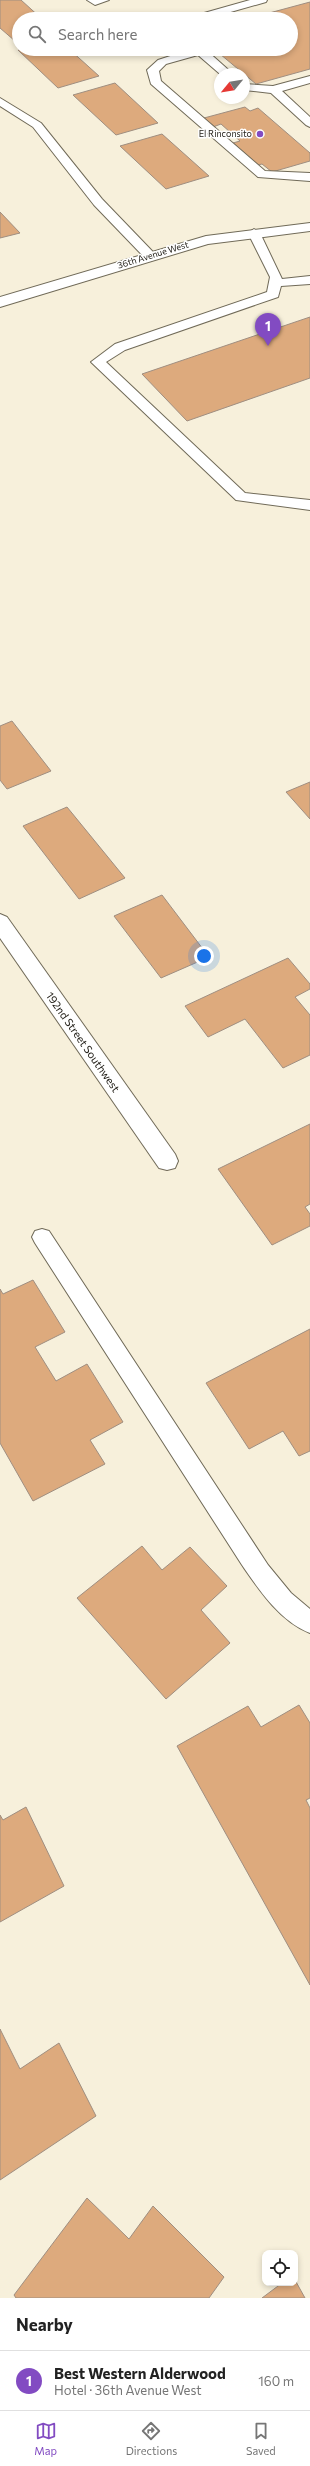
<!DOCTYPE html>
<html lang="en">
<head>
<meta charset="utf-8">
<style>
	body { margin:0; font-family:Commissioner,sans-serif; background:#f2f2f2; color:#222 }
	.controls { position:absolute; right:12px; bottom:12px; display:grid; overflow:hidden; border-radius:8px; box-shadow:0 2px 6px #0003 }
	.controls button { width:36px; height:36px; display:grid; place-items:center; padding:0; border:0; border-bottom:1px solid #e0e0e0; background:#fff; color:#222; font:20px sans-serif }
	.compass { position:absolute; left:214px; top:68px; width:36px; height:36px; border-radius:50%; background:#fff; box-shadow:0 2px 6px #0003; rotate:240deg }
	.you { position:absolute; left:204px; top:956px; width:14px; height:14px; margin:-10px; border:3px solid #fff; border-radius:50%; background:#1a73e8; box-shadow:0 0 0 6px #1a73e833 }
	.badge { display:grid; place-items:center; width:26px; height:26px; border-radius:50%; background:#824bc2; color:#fff; font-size:13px; font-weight:700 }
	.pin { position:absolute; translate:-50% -33px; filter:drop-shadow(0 1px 2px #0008) }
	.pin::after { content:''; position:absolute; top:21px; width:14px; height:12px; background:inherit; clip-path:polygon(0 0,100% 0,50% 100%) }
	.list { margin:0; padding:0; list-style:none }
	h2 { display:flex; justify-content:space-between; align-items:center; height:52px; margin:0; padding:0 16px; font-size:17px }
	h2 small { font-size:13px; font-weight:400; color:#767676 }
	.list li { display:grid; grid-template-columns:26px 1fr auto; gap:12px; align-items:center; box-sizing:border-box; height:60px; padding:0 16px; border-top:1px solid #e0e0e0 }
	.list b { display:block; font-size:15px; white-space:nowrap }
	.list p { margin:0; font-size:13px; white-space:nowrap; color:#767676 }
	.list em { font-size:13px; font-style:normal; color:#767676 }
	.icon { flex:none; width:22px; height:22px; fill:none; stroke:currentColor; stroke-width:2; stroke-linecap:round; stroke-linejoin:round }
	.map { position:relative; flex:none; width:310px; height:2298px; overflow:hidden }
	.search { position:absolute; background:#fff; box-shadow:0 2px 6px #0003; left:12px; right:12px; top:12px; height:44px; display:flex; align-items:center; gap:10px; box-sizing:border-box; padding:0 14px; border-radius:22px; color:#767676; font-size:15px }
	.sheet { height:112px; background:#fff }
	nav { display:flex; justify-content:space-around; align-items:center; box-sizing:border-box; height:56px; border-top:1px solid #e0e0e0; background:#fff; font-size:11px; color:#767676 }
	nav a { display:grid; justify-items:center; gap:2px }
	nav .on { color:#824bc2 }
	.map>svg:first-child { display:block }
	.building { fill:#ddaa7d; stroke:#9f8e80 }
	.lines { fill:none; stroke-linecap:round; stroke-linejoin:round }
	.lane-casing { stroke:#706a58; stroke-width:2 }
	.street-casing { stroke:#706a58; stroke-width:2 }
	.secondary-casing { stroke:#706a58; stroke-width:2 }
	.lane { fill:#fff; fill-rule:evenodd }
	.street { fill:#fff; fill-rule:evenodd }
	.secondary { fill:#fff; fill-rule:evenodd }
	.poi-dot { fill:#824bc2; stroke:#fff; stroke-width:1.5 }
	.labels { text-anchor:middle; stroke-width:3; stroke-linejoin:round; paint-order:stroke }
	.far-poi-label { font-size:9px; fill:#25221b; stroke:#fff; text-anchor:end }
	.far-street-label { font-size:9px; fill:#25221b; stroke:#fff }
	.street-label { font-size:11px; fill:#25221b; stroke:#fff }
</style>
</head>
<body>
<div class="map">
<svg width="310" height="2298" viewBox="0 0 310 2298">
	<rect width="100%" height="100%" fill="#f7f0db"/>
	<g class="building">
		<polygon points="0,0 21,0 42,19 19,19 19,40 15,41 0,28"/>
		<polygon points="310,2 310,69 256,84 214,49 291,49 291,19 247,19"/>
		<polygon points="21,49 69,49 99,76 58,88 18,50"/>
		<polygon points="115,83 158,123 116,135 73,95"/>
		<polygon points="245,107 250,111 258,108 310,153 310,161 272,172 262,164 258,165 233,143 240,141 221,124 213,127 204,118"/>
		<polygon points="162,134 209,176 166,189 120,146"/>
		<polygon points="0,212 20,233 0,238"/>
		<polygon points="310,317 310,378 187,421 142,374"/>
		<polygon points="12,721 51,771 7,789 0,780 0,726"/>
		<polygon points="310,782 310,819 286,792"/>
		<polygon points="67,807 125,878 79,899 23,826"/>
		<polygon points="162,895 209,957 161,978 114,916"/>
		<polygon points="288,958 310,984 310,989 295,997 310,1015 310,1055 283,1068 245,1019 208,1037 185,1006"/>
		<polygon points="310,1124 310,1204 305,1207 310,1214 310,1226 272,1245 218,1169"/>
		<polygon points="33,1280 65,1332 35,1347 56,1381 87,1364 123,1422 90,1440 105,1464 33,1501 0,1443 0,1289 3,1294"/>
		<polygon points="310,1329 310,1451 299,1456 283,1431 249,1449 206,1383"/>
		<polygon points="142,1546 162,1570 190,1547 227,1586 201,1610 230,1643 166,1699 77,1598"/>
		<polygon points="299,1705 310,1723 310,1798 306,1800 310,1808 310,1985 177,1746 248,1706 261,1727"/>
		<polygon points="26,1807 64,1886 0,1922 0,1815 3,1820"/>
		<polygon points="0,2029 20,2069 59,2043 96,2116 0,2180"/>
		<polygon points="87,2198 129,2239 153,2206 224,2277 209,2298 16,2298 14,2295"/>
		<polygon points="295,2280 305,2298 262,2298 282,2283 295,2283"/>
	</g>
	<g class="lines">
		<g class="lane-casing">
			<g id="lane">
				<polygon points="87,0 109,0 95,5"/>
				<polygon points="250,0 267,0 266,2 206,19 189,19 190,17"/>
				<polygon points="192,49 205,49 233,74 220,74 198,55 166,64 159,71 161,81 265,171 310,173 310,181 258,177 151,84 147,70 158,60"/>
				<polygon points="310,76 310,83 282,91 310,117 310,127 306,125 271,93 244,90 244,84 273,86"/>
				<polygon points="0,98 41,123 102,199 154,253 156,256 154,259 146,259 94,205 33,127 0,106"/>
				<polygon points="254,229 260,233 282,279 310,276 310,284 281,286 278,297 125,350 106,362 245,493 310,500 310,510 236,500 91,362 115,344 267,292 270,277 248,233"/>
				<path d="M42 1229 49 1231 268 1565 291 1593 310 1609V1633C280 1621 260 1591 242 1565L35 1243 32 1237 35 1231Z"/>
			</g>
		</g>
		<g class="street-casing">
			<polygon id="street" points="0,914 7,917 175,1154 178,1161 175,1168 167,1170 159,1168 0,938"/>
		</g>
		<g class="secondary-casing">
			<polygon id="secondary" points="310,223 310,231 208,244 0,307 0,297 206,236"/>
		</g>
		<use href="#lane" class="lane"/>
		<use href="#street" class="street"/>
		<use href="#secondary" class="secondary"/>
	</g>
	<circle class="poi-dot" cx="260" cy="134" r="4"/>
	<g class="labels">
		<g class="far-poi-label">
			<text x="252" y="137">El Rinconsito</text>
		</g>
		<g class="far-street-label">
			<text transform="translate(153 255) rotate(-17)" y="3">36th Avenue West</text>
		</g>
		<g class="street-label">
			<text transform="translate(83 1042) rotate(55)" y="4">192nd Street Southwest</text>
		</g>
	</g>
</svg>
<div class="controls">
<button><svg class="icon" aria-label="locate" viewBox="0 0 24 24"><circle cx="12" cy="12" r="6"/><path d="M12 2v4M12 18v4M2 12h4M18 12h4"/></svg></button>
</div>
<svg class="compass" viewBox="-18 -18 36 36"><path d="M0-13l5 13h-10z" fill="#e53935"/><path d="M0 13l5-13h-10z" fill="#767676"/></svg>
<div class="you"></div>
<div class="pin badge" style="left:268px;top:346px">1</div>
<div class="search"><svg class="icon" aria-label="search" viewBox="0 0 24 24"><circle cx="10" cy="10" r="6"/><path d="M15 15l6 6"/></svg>Search here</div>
</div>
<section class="sheet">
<h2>Nearby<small></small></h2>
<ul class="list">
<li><span class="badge">1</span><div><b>Best Western Alderwood</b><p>Hotel · 36th Avenue West</p></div><em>160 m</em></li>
</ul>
</section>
<nav>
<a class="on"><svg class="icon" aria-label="map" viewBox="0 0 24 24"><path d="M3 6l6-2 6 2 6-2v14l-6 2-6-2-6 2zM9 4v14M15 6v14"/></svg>Map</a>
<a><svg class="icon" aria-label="directions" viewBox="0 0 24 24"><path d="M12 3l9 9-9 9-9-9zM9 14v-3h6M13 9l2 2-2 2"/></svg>Directions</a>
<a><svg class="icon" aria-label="saved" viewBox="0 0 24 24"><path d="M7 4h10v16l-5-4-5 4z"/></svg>Saved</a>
</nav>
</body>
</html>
